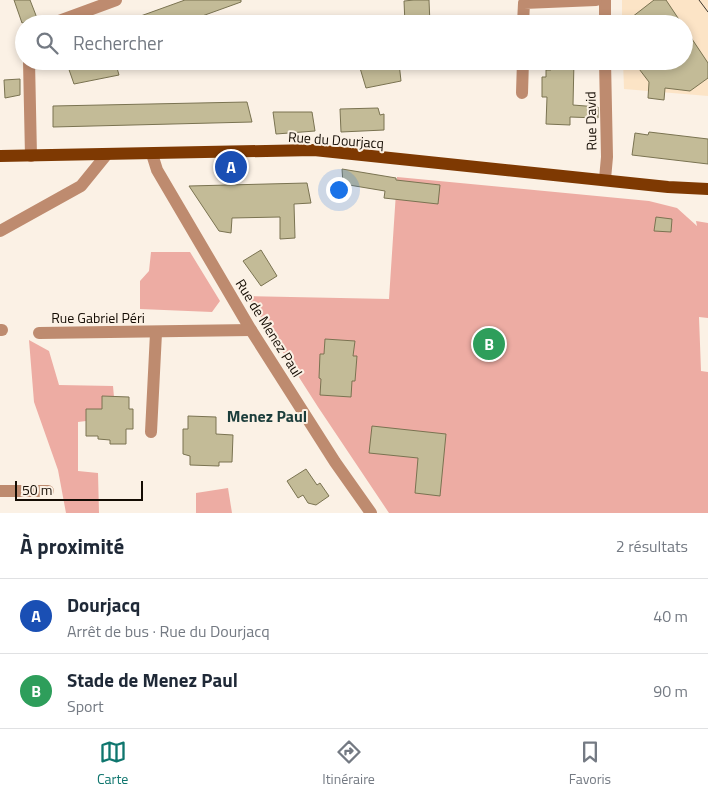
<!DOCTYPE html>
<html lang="fr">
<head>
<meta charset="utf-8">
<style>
	body { margin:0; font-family:"Titillium Web",sans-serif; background:#f2f2f3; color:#1f2937 }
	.scale { position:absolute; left:15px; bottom:12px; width:128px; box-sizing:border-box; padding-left:5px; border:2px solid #140c03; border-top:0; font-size:14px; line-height:18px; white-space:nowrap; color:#140c03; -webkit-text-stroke:4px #fbf1e5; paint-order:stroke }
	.you { position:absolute; left:338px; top:189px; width:18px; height:18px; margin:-12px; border:4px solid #fff; border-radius:50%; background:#1a73e8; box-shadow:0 0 0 8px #1a73e833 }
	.badge { display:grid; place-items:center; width:32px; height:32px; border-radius:50%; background:#0f766e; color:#fff; font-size:16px; font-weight:700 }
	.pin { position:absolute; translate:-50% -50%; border:2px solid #fff; box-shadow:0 1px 5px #0006 }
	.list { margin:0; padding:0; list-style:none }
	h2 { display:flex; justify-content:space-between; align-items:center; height:65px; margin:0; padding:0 20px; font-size:21px }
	h2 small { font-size:16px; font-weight:400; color:#747a83 }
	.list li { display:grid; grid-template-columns:32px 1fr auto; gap:15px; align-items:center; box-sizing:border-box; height:75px; padding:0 20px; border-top:1px solid #e0e1e3 }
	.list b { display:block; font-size:19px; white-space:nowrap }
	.list p { margin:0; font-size:16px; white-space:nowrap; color:#747a83 }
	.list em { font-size:16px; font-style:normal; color:#747a83 }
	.icon { flex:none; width:28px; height:28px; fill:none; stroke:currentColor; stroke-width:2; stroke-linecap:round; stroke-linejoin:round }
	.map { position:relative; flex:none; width:708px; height:513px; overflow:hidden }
	.search { position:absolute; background:#fff; box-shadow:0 2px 8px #0003; left:15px; right:15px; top:15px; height:55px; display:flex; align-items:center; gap:12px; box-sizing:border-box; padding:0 18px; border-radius:28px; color:#747a83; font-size:19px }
	.sheet { height:215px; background:#fff }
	nav { display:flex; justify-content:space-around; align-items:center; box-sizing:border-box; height:70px; border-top:1px solid #e0e1e3; background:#fff; font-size:14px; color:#747a83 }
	nav a { display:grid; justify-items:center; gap:2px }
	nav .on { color:#0f766e }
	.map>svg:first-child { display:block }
	.built { fill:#fce4c6 }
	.green { fill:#edaca3 }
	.building { fill:#c3bb97; stroke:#7a7351 }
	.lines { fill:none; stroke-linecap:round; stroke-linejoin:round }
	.minor { stroke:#be8b6f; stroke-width:12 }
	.major { stroke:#7e3902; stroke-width:12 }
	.tram { stroke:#3c342a; stroke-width:1 }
	.labels { text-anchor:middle; stroke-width:4; stroke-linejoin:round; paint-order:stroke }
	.street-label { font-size:14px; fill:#140c03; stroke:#fbf1e5 }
	.quarter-label { font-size:16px; font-weight:bold; fill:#1b3d3b; stroke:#fbf1e5 }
</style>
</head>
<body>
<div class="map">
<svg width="708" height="513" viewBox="0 0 708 513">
	<rect width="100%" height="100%" fill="#fbf1e5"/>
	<polygon class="built" points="622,0 708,0 708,96 624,89 623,61 684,61 684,24 622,24"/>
	<g class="green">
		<polygon points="397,177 649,201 677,208 697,226 696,221 708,223 708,318 699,317 701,371 708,372 708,513 389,513 318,407 247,296 389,299"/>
		<polygon points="151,252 190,252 220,301 212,312 140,309 140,281 149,271"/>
		<polygon points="29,340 49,351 59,385 113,386 114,397 102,396 102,409 86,409 86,421 78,422 78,471 98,473 99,513 66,513 58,470 34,402"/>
		<polygon points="228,488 232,513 196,513 196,493"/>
	</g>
	<g class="building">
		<polygon points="14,0 30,0 37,18 22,23"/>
		<polygon points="185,0 241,0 241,2 180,24 124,24 124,22"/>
		<polygon points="414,0 429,0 430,24 405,24 404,1"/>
		<polygon points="654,0 666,0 682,24 623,24"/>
		<polygon points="684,27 708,63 708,78 690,91 665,88 664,100 648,98 649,82 633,61 684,61"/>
		<polygon points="66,61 115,61 119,75 74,84"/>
		<polygon points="551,61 574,61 573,105 598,107 598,118 570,117 570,125 546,124 547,97 542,97 542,77 546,77 546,70 551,70"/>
		<polygon points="399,63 401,81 366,88 360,68"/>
		<polygon points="20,79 20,95 5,98 4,80"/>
		<polygon points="247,102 252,122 53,127 53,106"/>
		<polygon points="378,108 380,115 384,114 384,130 341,132 340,109"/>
		<polygon points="273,112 312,112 315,131 276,134"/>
		<polygon points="649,132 708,139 708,164 632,155 635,133 648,135"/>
		<polygon points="342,169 396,178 396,180 440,185 438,204 384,198 385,191 343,184"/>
		<polygon points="307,183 311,203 294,204 295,238 280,239 280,217 232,218 231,233 219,231 189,186"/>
		<polygon points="656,217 672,219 671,232 654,231"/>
		<polygon points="261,250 277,276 261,286 243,261"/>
		<polygon points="325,339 355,341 353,356 357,356 355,381 352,381 351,397 320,395 321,379 319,378 320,354 324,354"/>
		<polygon points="102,396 129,397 129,409 133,409 133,429 126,429 126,444 110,444 110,440 98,439 98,436 86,436 86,409 102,409"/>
		<polygon points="188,416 216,417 216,434 233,435 232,462 219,462 219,466 190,465 190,456 183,454 183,429 188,429"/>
		<polygon points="372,426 446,434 440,496 415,493 418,458 369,453"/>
		<polygon points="306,469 317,485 320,483 329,496 316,505 308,503 303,495 298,498 287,481"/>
	</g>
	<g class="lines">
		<g class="minor">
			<polyline points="605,0 605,24"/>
			<polyline points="51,24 116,0"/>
			<polyline points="523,24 524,3 596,0"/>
			<polyline points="29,61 31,156"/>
			<polyline points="522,93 523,61"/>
			<polyline points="152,154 157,170 251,330 335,462 371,513"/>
			<polyline points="605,179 607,157 605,61"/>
			<polyline points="0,231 81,186 107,154"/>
			<polyline points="0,330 2,330"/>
			<polyline points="39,333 251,330"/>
			<polyline points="151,432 156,333"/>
			<polyline points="0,491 48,491"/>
		</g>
		<polyline class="major" points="0,156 314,150 668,187 708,189"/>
		<polyline class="tram" points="699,0 708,12"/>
	</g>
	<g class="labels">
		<g class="street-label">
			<text transform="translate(591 121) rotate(-91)" y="5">Rue David</text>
			<text transform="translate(336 140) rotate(4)" y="5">Rue du Dourjacq</text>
			<text x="98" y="323">Rue Gabriel Péri</text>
			<text transform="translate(269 328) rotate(58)" y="5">Rue de Menez Paul</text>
		</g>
		<g class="quarter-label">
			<text x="267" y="422">Menez Paul</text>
		</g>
	</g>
</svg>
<div class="scale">50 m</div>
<div class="you"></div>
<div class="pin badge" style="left:231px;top:167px;background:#1a4fb4">A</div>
<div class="pin badge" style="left:489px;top:344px;background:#2e9e5b">B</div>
<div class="search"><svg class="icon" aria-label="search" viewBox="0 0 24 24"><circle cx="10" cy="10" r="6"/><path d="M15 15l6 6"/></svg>Rechercher</div>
</div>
<section class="sheet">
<h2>À proximité<small>2 résultats</small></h2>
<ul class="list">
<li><span class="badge" style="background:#1a4fb4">A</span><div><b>Dourjacq</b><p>Arrêt de bus · Rue du Dourjacq</p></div><em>40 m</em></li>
<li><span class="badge" style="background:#2e9e5b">B</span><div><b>Stade de Menez Paul</b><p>Sport</p></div><em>90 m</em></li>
</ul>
</section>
<nav>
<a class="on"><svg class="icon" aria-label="map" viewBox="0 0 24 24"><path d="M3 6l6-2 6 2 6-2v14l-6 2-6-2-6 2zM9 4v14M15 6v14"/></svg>Carte</a>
<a><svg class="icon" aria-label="directions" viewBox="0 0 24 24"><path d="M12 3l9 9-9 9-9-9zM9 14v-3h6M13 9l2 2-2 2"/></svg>Itinéraire</a>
<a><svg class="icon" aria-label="saved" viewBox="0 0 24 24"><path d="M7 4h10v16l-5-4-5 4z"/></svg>Favoris</a>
</nav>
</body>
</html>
